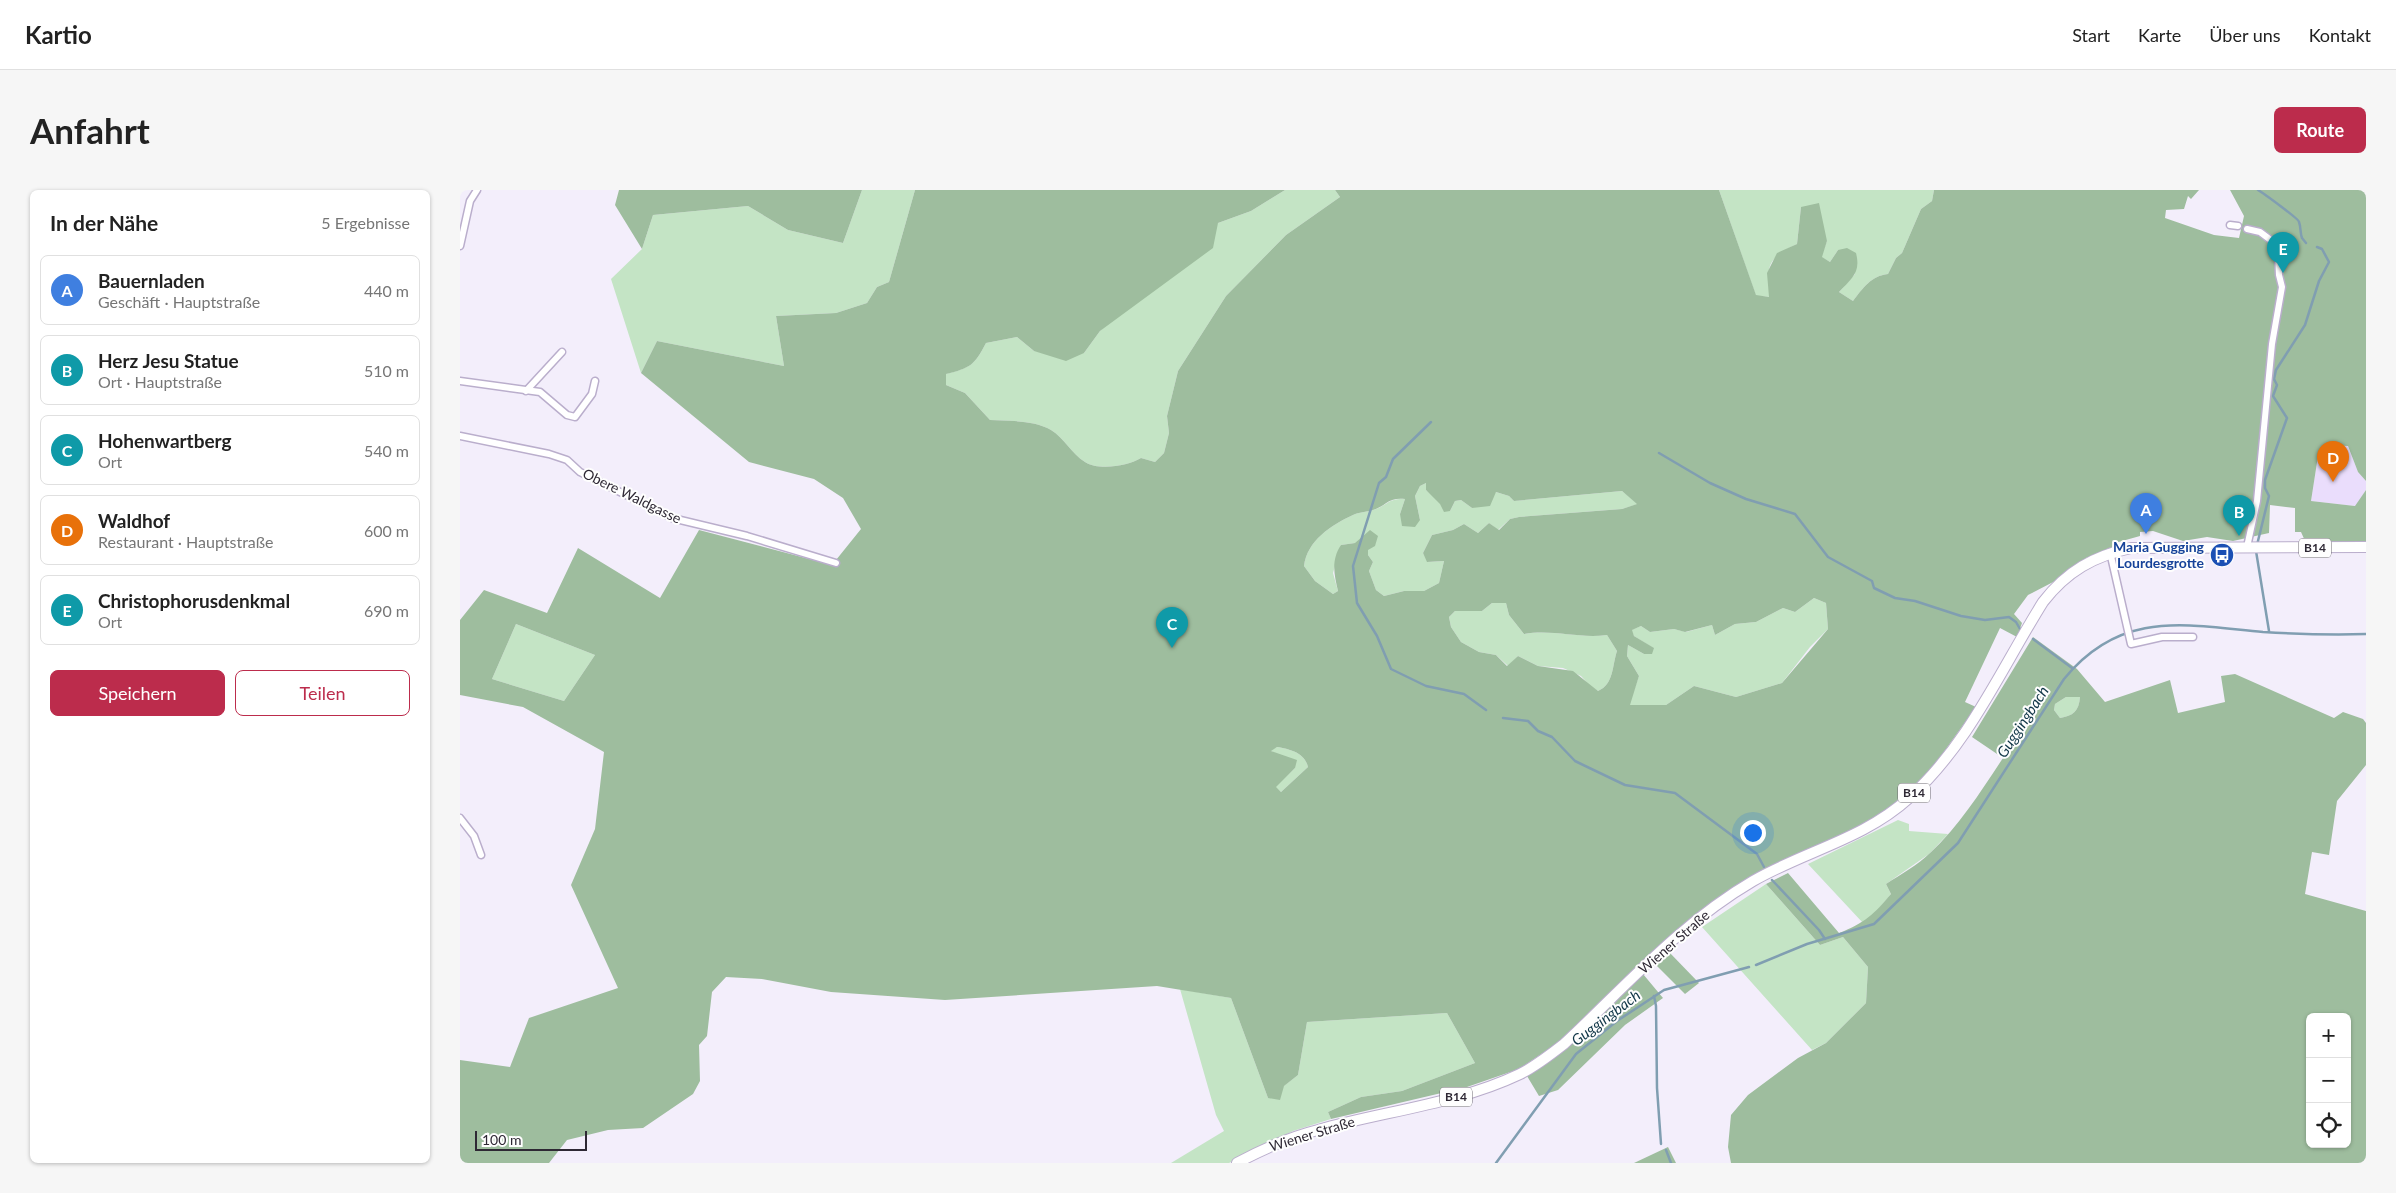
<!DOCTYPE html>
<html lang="de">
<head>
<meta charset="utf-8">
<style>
	body { margin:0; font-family:Lato,sans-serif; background:#f6f6f6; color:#222 }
	.controls { position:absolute; right:15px; bottom:15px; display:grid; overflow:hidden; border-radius:8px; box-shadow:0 1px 4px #0004 }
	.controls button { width:45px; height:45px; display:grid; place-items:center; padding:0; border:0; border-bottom:1px solid #e0e0e0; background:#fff; color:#222; font:25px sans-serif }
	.scale { position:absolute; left:15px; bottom:12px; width:112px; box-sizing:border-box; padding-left:5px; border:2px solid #2e2834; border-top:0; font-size:14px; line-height:18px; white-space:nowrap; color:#2e2834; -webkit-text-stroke:4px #fefefe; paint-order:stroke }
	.you { position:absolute; left:1292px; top:642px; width:18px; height:18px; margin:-12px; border:4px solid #fff; border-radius:50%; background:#1a73e8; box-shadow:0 0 0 8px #1a73e833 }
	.badge { display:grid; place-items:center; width:32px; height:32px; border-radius:50%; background:#bc2c4c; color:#fff; font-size:16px; font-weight:700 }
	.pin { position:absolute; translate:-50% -41px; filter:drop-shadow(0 1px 2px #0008) }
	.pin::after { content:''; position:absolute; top:26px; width:18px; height:15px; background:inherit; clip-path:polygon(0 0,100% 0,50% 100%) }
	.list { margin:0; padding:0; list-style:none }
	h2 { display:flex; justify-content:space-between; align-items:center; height:65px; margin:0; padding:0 20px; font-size:21px }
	h2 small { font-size:16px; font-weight:400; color:#767676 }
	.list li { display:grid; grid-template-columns:32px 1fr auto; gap:15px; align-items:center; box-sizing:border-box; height:70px; margin:0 10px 10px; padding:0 10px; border:1px solid #e0e0e0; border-radius:8px }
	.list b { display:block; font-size:19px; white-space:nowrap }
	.list p { margin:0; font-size:16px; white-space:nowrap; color:#767676 }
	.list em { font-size:16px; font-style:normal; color:#767676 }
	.actions { display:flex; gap:10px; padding:15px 20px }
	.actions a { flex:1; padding:11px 0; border:1px solid #bc2c4c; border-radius:8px; text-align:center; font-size:18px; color:#bc2c4c }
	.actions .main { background:#bc2c4c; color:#fff }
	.icon { flex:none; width:28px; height:28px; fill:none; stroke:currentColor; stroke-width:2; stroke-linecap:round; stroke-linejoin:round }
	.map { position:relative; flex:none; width:1906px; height:973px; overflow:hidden; border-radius:8px }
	header { display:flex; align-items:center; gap:30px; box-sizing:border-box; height:70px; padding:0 25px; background:#fff; border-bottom:1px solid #e0e0e0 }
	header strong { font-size:24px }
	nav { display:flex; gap:28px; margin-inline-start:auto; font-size:18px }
	.intro { display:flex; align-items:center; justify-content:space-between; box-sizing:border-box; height:120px; padding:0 30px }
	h1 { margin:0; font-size:35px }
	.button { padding:12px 22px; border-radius:8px; background:#bc2c4c; color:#fff; font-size:18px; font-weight:700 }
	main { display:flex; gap:30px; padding:0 30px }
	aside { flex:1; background:#fff; border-radius:8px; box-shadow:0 1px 4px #0004 }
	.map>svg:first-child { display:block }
	.built { fill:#eaddfc }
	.green { fill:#c4e4c5 }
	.forest { fill:#9ebd9e; fill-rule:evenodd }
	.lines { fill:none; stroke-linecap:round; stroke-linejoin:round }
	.stream { stroke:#809eb1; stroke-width:2.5 }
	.street-casing { stroke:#baaecc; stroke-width:9 }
	.primary-casing { stroke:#baaecc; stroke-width:12 }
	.street { stroke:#fff; stroke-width:6 }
	.primary { stroke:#fff; stroke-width:10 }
	.labels { text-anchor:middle; stroke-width:4; stroke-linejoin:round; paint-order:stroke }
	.shield { fill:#fefefe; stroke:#6c6871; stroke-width:1 }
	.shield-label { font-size:12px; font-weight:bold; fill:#2e2834 }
	.street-label { font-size:14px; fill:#2e2834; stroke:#fefefe }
	.transit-label { font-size:14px; font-weight:bold; fill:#164399; stroke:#fefefe; text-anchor:end }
	.water-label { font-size:15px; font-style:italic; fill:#103647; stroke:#fefefe }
</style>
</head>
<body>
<header>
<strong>Kartio</strong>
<nav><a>Start</a><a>Karte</a><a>Über uns</a><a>Kontakt</a></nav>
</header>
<div class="intro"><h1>Anfahrt</h1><a class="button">Route</a></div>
<main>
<aside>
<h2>In der Nähe<small>5 Ergebnisse</small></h2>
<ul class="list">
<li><span class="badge" style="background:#3f7fe0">A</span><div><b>Bauernladen</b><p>Geschäft · Hauptstraße</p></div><em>440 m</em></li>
<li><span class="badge" style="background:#0f9aa8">B</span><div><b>Herz Jesu Statue</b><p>Ort · Hauptstraße</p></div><em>510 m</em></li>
<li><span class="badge" style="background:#0f9aa8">C</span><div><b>Hohenwartberg</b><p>Ort</p></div><em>540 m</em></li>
<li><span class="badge" style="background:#e8710a">D</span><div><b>Waldhof</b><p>Restaurant · Hauptstraße</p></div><em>600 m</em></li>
<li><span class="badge" style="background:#0f9aa8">E</span><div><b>Christophorusdenkmal</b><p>Ort</p></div><em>690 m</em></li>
</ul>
<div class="actions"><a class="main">Speichern</a><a>Teilen</a></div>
</aside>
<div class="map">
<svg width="1906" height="973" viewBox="0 0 1906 973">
	<rect width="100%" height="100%" fill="#f3eefb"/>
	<polygon class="built" points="1868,255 1888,256 1898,282 1906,291 1906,300 1896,316 1851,311 1858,266"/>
	<g class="green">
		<polygon points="402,0 455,0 429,92 417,97 407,113 376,123 316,126 324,176 197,151 181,183 151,89 182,59 193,25 288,16 328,40 383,53"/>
		<path d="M825 0H875L880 7 826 45 766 106 718 181 707 226 709 243 704 263 695 272 681 268C668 276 639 281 625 272 612 264 604 248 591 240 575 230 549 231 530 230L505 203 486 195 485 184C510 178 514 176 526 153L557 147 574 161 624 163 640 141 758 33 791 21Z"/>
		<path d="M1259 0H1474L1472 11 1461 19 1442 63 1436 68 1428 84C1411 86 1403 98 1393 111L1379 102 1395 84 1378 60 1370 72 1361 67 1367 51 1341 17 1337 54C1307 68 1306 76 1310 107L1296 106Z"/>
		<path d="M966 293V300L990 321 995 311 1001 310 1012 318 1036 302 1049 306 1054 311 1162 301 1178 314 1162 319 1059 327 1050 329 1038 340 1029 333 1018 343 1004 334 993 340 972 345 963 363 968 372 984 371 979 393 964 401H944L924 406 916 400 909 381 913 372 908 365V359L895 353 881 355 873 383 878 401 873 404 855 391 844 376C847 351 871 335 893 325 899 322 906 322 913 320 927 316 927 308 945 309L940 324 960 330 955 306 960 296Z"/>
		<polygon points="1354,408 1366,413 1368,439 1350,457 1322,493 1276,507 1234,496 1206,515 1169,515 1179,486 1167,466 1168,455 1184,464 1193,458 1174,446 1171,440 1181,436 1190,442 1214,439 1226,442 1252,435 1255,445 1275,434 1296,432 1323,418 1335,422"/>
		<path d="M1032 413H1046L1049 425 1064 444C1093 439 1120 449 1147 445L1157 461C1152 476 1154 494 1138 501L1131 497 1121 486 1103 478 1078 476 1058 466 1048 476 1036 465 1019 462 1001 452 991 437 989 427 995 421H1022Z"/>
		<polygon points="56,434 135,465 104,511 32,489"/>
		<path d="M1606 507H1620C1619 521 1613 526 1600 528L1594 520 1595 514Z"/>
		<path d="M817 557C830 559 845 563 848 577L821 602 815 597 835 578 810 560Z"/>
		<polygon points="1438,630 1449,634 1449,641 1488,644 1469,664 1426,694 1431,704 1412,727 1403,733 1348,674"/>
		<polygon points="1306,694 1360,755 1383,747 1408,777 1406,813 1366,853 1352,860 1242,737"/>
		<polygon points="720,799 771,808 808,908 838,885 847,832 987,823 1015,873 942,901 901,907 868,922 871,929 833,941 769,973 711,973 764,941 756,925"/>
	</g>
	<g class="forest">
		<polygon points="159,0 402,0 383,53 328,40 288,16 193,25 182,59 155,15"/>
		<path d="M455 0H825L791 21 758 33 753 58 640 141 624 163 606 171 574 161 557 147 526 153C514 176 510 178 486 184V195L505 203 530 230C549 231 575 230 591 240 604 248 612 264 625 272 639 281 668 276 681 268L695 272 704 263 709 243 707 226 718 181 766 106 826 45 880 7 875 0H1259L1296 105 1309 107 1307 83 1317 63 1337 54 1341 17 1359 13 1367 51 1362 67 1370 72 1378 60 1387 58 1396 63C1401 83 1392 88 1379 102L1393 111C1403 98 1411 86 1428 84L1436 68 1442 63 1461 19 1472 11 1474 0H1739L1731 9 1728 6 1724 19 1706 20 1705 28 1754 45 1779 48 1784 26 1770 0H1906V291L1898 282 1888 256 1869 255 1870 263 1858 266 1851 311 1895 316 1906 300V352L1846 353 1841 342H1835V318L1810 315 1809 343 1773 351 1747 347 1723 351 1693 341 1680 342V346L1655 353 1653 357 1626 368 1597 390 1568 405 1554 424 1562 433 1557 447 1540 438 1505 512 1516 517 1471 580 1443 609 1409 633 1286 691 1105 848 1059 879 1007 897 871 929 868 922 901 907 942 901 1015 873 987 823 847 832 838 885 824 896 820 910 808 908 771 808 697 796 485 810 371 802 302 789 266 787 252 802 247 846 239 855 240 891 233 904 183 938 148 940 107 950 89 973H0V870L50 877 69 828 158 798 111 695 135 639 144 562 63 517 0 505V430L24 400 87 423 118 358 200 408 239 340 372 375 401 339 383 308 354 289 289 272 181 183 197 151 324 176 316 126 376 123 407 113 417 97 429 92ZM966 293V300L980 314 984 322 990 321 995 311 1001 310 1012 318 1030 316 1036 302 1049 306 1054 311 1162 301 1177 314 1162 319 1059 327 1050 329 1039 340 1029 333 1018 343 1004 334 993 340 972 345 963 363 967 372 984 371 979 393 964 401H944L924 406 916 400 909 381 913 372 908 365V360L915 356 918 346 910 340 895 353 881 355C871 370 874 384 878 401L873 404 855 391 844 376C847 351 871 335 893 325 899 322 906 322 913 320 926 316 928 307 945 309L940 324 942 336 955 337 960 330 955 306 960 296ZM1354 408 1366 413 1368 439 1322 493 1276 507 1234 496 1206 515H1170L1179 486 1167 466 1168 455 1184 464H1192L1194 458 1174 446 1172 440 1181 436 1190 442 1214 439 1225 442 1252 435 1255 445 1275 434 1296 432 1323 418 1335 422ZM1032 413H1046L1049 425 1064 444C1093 439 1119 449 1147 445L1157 461C1152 476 1154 494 1138 501L1113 481 1078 476 1058 466 1047 476 1036 465 1019 462 1001 452 991 437 989 427 995 421H1022ZM56 434 135 465 104 511 32 489ZM817 557C830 559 845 563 848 577L821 602 816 597 835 578 837 570 811 561Z"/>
		<path d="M1573 447 1617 479 1645 512 1710 490 1718 523 1765 512 1761 486 1775 484 1874 528 1883 522 1903 529 1906 533V575L1877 611 1869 665 1852 662 1845 704 1906 721V973H1271L1268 957 1271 925 1288 905 1338 868 1366 853 1406 813 1408 777 1383 747 1360 755 1306 694 1328 683 1379 743C1405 733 1414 724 1431 704L1426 694C1441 684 1458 675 1470 663 1500 635 1521 601 1543 568L1512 547ZM1606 507H1620C1619 521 1613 526 1600 528L1594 520 1595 514ZM1850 827H1887V954H1850Z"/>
		<polygon points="1208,761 1239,793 1225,804 1196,775"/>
		<path d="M1183 784 1203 808 1165 835 1098 900 1079 906 1067 886C1111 858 1146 820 1183 784Z"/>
		<polygon points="1208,957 1216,973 1174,973"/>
	</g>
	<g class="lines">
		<g class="stream">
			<path d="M1798 0C1803 3 1839 29 1839 32 1841 37 1840 43 1842 48L1846 53"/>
			<polyline points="971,232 933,269 926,287 919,293 893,376 897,413 917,446 931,479 966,496 1004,504 1026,520"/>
			<polyline points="1199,263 1250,293 1286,309 1335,324 1368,367 1412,391 1414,398 1435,408 1455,411 1501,426 1525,430 1549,427 1556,432 1560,439"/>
			<polyline points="1797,355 1809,306 1805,298 1805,290 1827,228 1813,206 1817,195 1814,189 1816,180 1845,135 1859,91 1869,72 1862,59 1857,57"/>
			<polyline points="1796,361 1809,441"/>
			<polyline points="1573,449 1612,478"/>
			<polyline points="1043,528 1068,531 1078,541 1092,547 1115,571 1165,595 1215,603 1297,664 1304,677"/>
			<polyline points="1312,690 1359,740 1365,749"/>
			<path d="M1296 775 1347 754 1414 734 1498 653 1604 489C1661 419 1725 435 1803 442 1837 444 1872 445 1906 444"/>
			<polyline points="1194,806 1196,816 1197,898 1201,954"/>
			<polyline points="1206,960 1211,973"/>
			<polyline points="1036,973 1116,864 1157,831 1204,800 1289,777"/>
		</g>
		<g class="street-casing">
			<g id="street">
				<polyline points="1770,35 1778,36"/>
				<polyline points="0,56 10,11 17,0"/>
				<polyline points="0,191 80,202 107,225 115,227 132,204 135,191"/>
				<polyline points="66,201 102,162"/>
				<polyline points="0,246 89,264 107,270 120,282 212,328 287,346 376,373"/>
				<polyline points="1787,357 1797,311 1812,154 1822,97 1819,85 1818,63 1812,51 1800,42 1787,39"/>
				<polyline points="1650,362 1671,454 1702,447 1733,447"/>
				<polyline points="0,628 14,646 21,665"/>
			</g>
		</g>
		<g class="primary-casing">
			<path id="primary" d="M777 973C803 959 830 947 858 940 925 921 997 914 1060 884 1076 876 1090 865 1104 854 1165 797 1221 733 1293 691 1345 661 1404 649 1449 608 1509 554 1541 479 1583 412 1607 381 1634 366 1671 358L1906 357"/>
		</g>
		<use href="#street" class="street"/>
		<use href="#primary" class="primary"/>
	</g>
	<defs>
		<g id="bus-disc" transform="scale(1.25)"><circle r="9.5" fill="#1a4fb4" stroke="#fefefe"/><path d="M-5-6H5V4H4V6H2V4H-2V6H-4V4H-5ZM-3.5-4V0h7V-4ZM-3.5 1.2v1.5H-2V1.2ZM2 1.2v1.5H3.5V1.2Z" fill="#fff"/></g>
	</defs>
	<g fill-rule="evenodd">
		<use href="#bus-disc" x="1762" y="365"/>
	</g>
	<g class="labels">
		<g class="shield">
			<rect x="1839" y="348.5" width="32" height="19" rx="4"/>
			<rect x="1438" y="593.5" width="32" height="19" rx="4"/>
			<rect x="980" y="897.5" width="32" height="19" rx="4"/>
		</g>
		<g class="shield-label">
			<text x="1855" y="362">B14</text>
			<text x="1454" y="607">B14</text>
			<text x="996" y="911">B14</text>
		</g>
		<g class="street-label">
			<text transform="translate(172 306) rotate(26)" y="5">Obere Waldgasse</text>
			<text transform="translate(1214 752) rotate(-41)" y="5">Wiener Straße</text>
			<text transform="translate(852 944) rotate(-17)" y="5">Wiener Straße</text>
		</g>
		<g class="transit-label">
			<text x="1744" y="362">Maria Gugging<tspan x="1744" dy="16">Lourdesgrotte</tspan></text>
		</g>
		<g class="water-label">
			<text transform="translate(1563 532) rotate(-57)" y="5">Guggingbach</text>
			<text transform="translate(1146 828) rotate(-37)" y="5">Guggingbach</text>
		</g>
	</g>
</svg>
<div class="controls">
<button>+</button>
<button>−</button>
<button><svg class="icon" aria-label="locate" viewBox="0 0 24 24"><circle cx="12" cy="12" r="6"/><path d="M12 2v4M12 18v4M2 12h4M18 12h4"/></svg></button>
</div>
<div class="scale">100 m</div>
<div class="you"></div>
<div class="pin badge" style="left:1686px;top:344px;background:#3f7fe0">A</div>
<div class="pin badge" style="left:1779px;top:346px;background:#0f9aa8">B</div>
<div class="pin badge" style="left:712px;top:458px;background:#0f9aa8">C</div>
<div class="pin badge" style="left:1873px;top:292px;background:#e8710a">D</div>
<div class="pin badge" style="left:1823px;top:83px;background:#0f9aa8">E</div>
</div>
</main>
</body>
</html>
